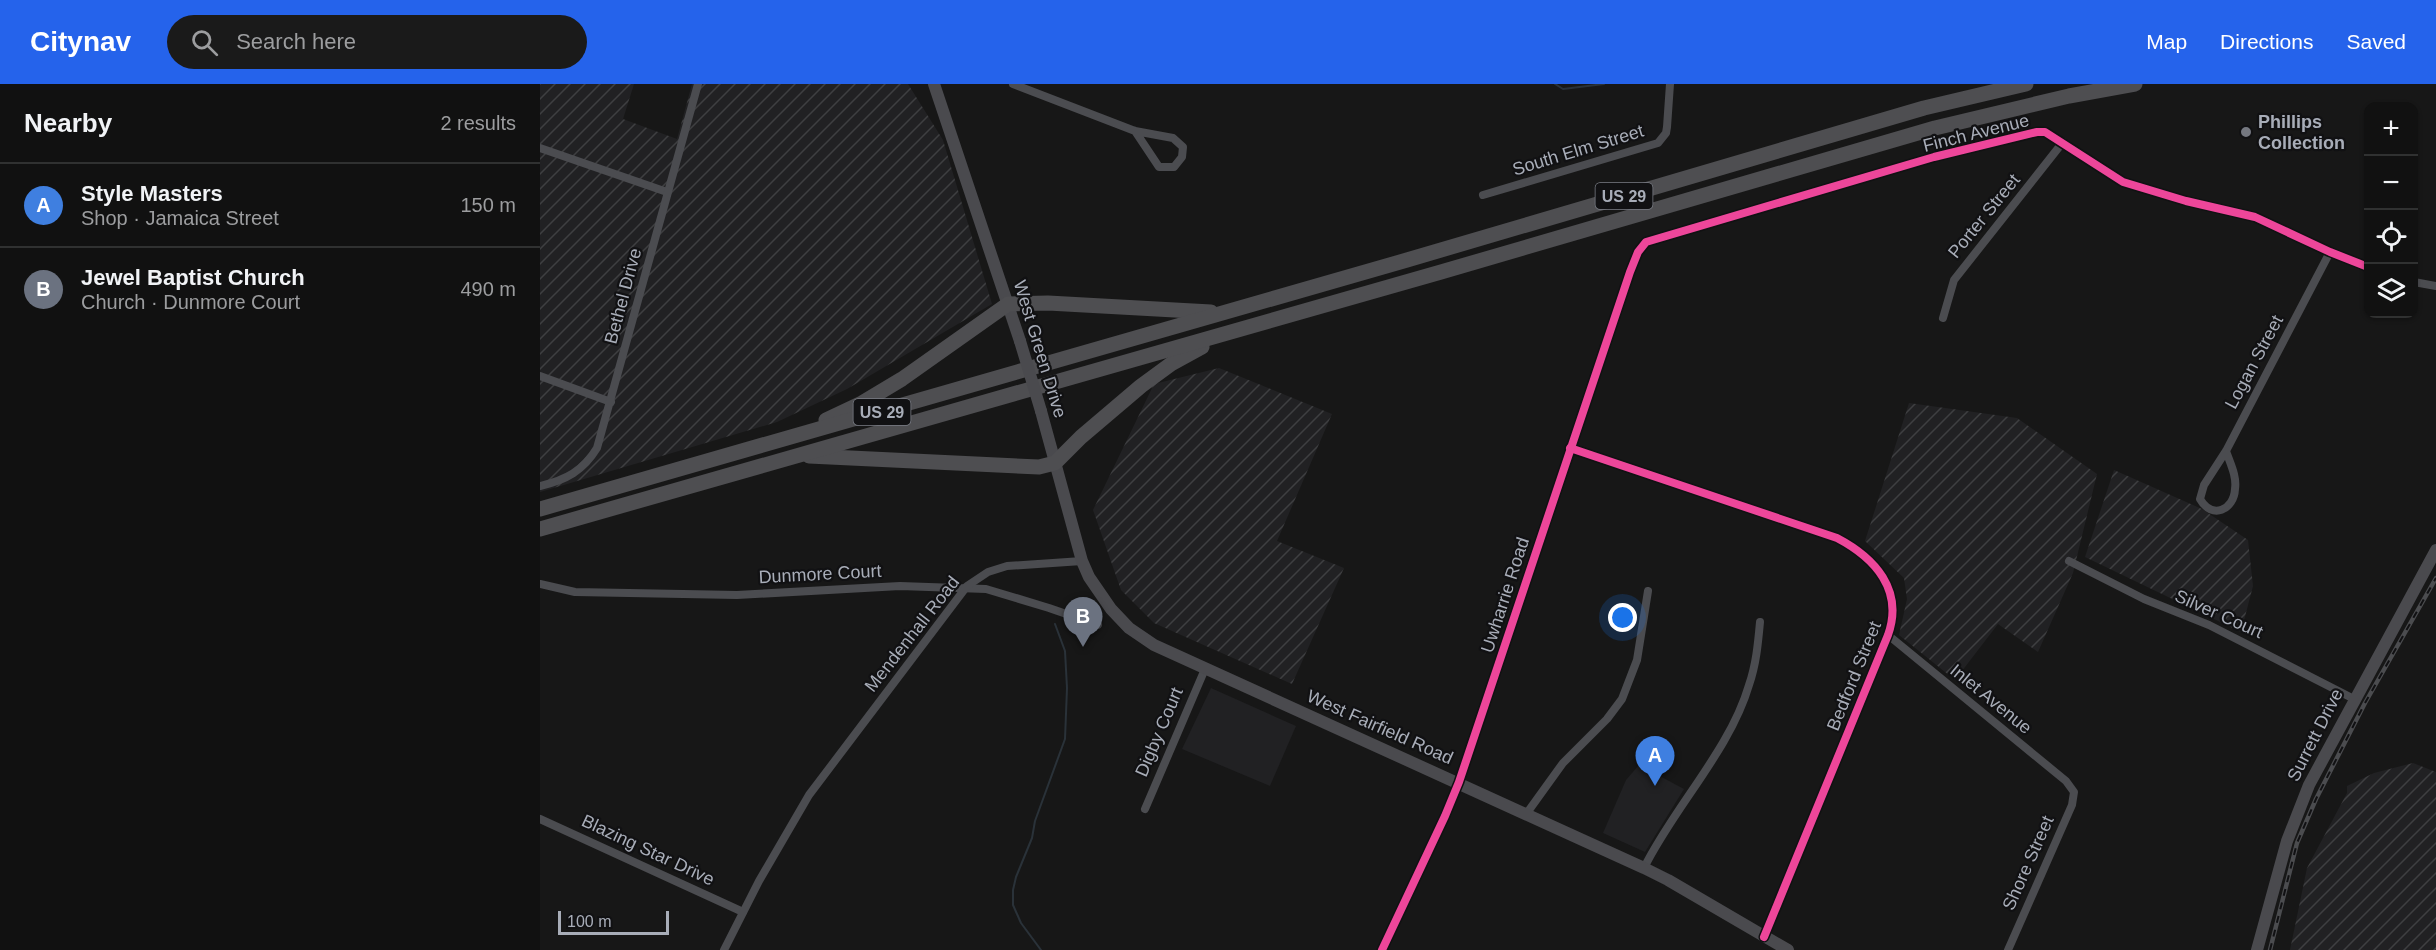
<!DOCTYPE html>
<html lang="en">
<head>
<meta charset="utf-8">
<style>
	body { margin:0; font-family:Arial,sans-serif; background:#1a1a1a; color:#f1f3f6 }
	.controls { position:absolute; right:18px; top:18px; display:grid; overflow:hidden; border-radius:12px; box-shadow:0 2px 4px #0004 }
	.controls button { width:54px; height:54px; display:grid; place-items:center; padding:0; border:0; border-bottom:2px solid #303131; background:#111; color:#f1f3f6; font:30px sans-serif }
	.scale { position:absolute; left:18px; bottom:15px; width:111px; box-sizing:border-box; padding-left:6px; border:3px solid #a8adb8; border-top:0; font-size:16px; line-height:21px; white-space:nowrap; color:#a8adb8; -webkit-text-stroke:4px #111113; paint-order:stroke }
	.you { position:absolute; left:1083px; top:534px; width:21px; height:21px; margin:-15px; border:4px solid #fff; border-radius:50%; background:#1a73e8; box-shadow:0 0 0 9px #1a73e833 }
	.badge { display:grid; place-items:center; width:39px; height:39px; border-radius:50%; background:#2563eb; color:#fff; font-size:20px; font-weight:700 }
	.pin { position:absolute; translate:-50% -50px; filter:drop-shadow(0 2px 3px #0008) }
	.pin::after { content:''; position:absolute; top:32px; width:21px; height:18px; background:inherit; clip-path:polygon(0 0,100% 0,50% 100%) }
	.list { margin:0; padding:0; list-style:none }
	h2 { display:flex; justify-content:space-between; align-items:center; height:78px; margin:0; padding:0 24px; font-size:26px }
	h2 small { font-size:20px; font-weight:400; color:#9c9d9f }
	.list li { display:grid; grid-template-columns:39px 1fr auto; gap:18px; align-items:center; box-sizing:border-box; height:84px; padding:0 24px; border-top:2px solid #303131 }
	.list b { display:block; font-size:22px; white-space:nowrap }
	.list p { margin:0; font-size:20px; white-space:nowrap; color:#9c9d9f }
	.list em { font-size:20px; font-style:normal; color:#9c9d9f }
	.icon { flex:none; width:33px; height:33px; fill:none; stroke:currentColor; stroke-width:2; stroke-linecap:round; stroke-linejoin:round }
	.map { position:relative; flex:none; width:1896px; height:866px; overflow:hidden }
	header { display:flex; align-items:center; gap:36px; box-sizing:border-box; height:84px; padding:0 30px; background:#2563eb; color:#fff }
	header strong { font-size:28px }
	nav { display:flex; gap:33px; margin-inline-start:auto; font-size:21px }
	.search { width:420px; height:54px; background:#1a1a1a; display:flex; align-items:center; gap:15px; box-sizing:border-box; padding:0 21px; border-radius:33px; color:#9c9d9f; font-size:22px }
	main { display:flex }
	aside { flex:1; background:#111 }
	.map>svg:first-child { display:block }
	.built { fill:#212123 }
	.industrial { fill:url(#industrial-furrows) }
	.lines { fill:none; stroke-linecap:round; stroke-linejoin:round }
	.stream { stroke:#2a3239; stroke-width:2 }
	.street { stroke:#4b4c50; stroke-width:8 }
	.secondary { stroke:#4a4a4e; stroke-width:12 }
	.highway { stroke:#4e4e51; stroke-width:15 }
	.rail-casing { stroke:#4b4c4f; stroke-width:4.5 }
	.rail { stroke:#111113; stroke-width:2; stroke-dasharray:7; stroke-linecap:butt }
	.secondary-bridge { stroke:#4a4a4e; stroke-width:12 }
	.cycleway-casing { stroke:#111113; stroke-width:11 }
	.cycleway { stroke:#ed469a; stroke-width:8 }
	.poi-dot { fill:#757880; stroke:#111113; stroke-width:2 }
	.labels { text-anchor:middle; stroke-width:4.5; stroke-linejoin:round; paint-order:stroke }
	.shield { fill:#111113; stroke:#7b7e86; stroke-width:1.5 }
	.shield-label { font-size:16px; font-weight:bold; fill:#a8adb8 }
	.poi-label { font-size:18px; font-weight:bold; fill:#a8adb8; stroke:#111113; text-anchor:start }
	.street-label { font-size:18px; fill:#a8adb8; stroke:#111113 }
</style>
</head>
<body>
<header>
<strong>Citynav</strong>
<div class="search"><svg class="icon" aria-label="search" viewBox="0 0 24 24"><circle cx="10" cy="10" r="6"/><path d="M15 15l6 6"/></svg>Search here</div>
<nav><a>Map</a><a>Directions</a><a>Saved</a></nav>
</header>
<main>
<aside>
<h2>Nearby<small>2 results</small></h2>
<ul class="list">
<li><span class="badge" style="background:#3f7fe0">A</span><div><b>Style Masters</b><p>Shop · Jamaica Street</p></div><em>150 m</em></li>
<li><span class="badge" style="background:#6b7280">B</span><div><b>Jewel Baptist Church</b><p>Church · Dunmore Court</p></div><em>490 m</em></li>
</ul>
</aside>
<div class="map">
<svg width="1896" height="866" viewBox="0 0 1896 866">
	<defs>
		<pattern id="industrial-furrows" width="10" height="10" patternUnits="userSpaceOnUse" patternTransform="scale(1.5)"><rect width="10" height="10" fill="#212123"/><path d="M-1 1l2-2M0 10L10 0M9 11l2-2" fill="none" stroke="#3e3f41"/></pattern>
	</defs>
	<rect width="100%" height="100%" fill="#171717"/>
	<g class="built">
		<polygon points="671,604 756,642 730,702 642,665"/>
		<polygon points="1099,681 1144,705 1105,768 1063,749 1086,696"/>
	</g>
	<g class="industrial">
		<polygon points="0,0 94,0 83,35 137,55 152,0 368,0 403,56 452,220 307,305 237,338 0,408"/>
		<polygon points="679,284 792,330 737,457 804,484 752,600 614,539 581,506 553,426 614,300"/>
		<polygon points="1369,319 1477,334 1557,390 1533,489 1498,568 1458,540 1415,596 1359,551 1367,515 1364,494 1325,457"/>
		<polygon points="1574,386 1662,425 1708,456 1713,502 1701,548 1545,473"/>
		<polygon points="1873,679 1896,688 1896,866 1750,866 1767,784 1807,709 1807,702 1834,689"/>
	</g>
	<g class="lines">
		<g class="stream">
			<polyline points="1015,0 1023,5 1064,0"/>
			<polyline points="501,866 481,839 473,821 473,806 476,793 492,754 495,737 525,655 527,604 525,567 515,540"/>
		</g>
		<g class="street">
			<polyline points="473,0 595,47 633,54 643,63 642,73 634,83 619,83 595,47"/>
			<polyline points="0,64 127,108"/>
			<polyline points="943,111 1118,59 1126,49 1127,43 1130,0"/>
			<polyline points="1874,198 1896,202"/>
			<polyline points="1403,234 1414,196 1523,58"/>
			<polyline points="0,292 71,318"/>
			<path d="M1030 364 1297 454C1335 474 1364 506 1348 551L1224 853"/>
			<path d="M1686 367C1690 379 1697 392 1695 405 1694 426 1672 436 1660 415L1664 401 1686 367 1790 168"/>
			<path d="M0 402C26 396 43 387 57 364L158 0"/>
			<polyline points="1529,477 1604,515 1669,541 1814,615"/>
			<polyline points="0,500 35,508 197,511 360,502 446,505 509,524 558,541"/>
			<polyline points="1348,551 1526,697 1534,708 1532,721 1468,866"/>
			<polyline points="605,725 665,585"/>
			<polyline points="987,729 1023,679 1067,635 1082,615 1097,576 1108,507"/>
			<polyline points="0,735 203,828"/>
			<path d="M1104 784C1134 723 1190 666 1209 601 1216 581 1218 560 1220 538"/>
			<polyline points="184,866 219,797 269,711 427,502 448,488 467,482 542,477"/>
			<polyline points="842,866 905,732 919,698 1090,188 1098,168 1106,158 1394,73 1497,48 1505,48 1583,98 1646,117 1715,133 1790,168 1828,183"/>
		</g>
		<g class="secondary">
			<polyline points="394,0 480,257"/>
			<polyline points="501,327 542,477 549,493 571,525 589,544 614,561 1104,784 1128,796 1248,866"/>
			<polyline points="1717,866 1747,757 1769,701 1896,466"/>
		</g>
		<g class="highway">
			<polyline points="286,336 322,319 362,295 468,220 508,219 671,228"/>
			<polyline points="269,372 499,383 515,379 541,353 601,302 631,280 662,263"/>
			<polyline points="0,425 867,176 1384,24 1486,0"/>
			<polyline points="0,445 901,188 1395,44 1529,12 1595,0"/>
		</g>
		<g class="rail-casing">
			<polyline id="rail" points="1730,866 1757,759 1776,715 1825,619 1896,494"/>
		</g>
		<use href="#rail" class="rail"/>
		<polyline class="secondary-bridge" points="480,257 501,327"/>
		<g class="cycleway-casing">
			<g id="cycleway">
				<path d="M1030 364 1297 454C1335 474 1364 506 1348 551L1224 853"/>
				<polyline points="842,866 905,732 919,698 1090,188 1098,168 1106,158 1394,73 1497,48 1505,48 1583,98 1646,117 1715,133 1790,168 1828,183"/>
			</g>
		</g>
		<use href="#cycleway" class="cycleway"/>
	</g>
	<circle class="poi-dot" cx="1706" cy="48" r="6"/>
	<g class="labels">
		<g class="shield">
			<rect x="1055.5" y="99" width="57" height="26" rx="4.5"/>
			<rect x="313.5" y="315" width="57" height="26" rx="4.5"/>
		</g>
		<g class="shield-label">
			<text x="1084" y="118">US 29</text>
			<text x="342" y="334">US 29</text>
		</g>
		<g class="poi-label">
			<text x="1718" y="44">Phillips<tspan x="1718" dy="21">Collection</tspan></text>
		</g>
		<g class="street-label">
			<text transform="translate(1436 49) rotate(-14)" y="6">Finch Avenue</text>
			<text transform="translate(1038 66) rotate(-17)" y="6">South Elm Street</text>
			<text transform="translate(1444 132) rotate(-51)" y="6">Porter Street</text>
			<text transform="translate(83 212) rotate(-75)" y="6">Bethel Drive</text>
			<text transform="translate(500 265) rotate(73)" y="6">West Green Drive</text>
			<text transform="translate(1714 278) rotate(-62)" y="6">Logan Street</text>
			<text transform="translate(280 490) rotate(-3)" y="6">Dunmore Court</text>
			<text transform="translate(965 511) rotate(-72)" y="6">Uwharrie Road</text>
			<text transform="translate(1679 530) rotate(24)" y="6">Silver Court</text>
			<text transform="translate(372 550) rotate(-52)" y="6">Mendenhall Road</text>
			<text transform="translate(1314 592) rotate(-68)" y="6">Bedford Street</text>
			<text transform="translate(1451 615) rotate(39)" y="6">Inlet Avenue</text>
			<text transform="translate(840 643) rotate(24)" y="6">West Fairfield Road</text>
			<text transform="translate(619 648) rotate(-67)" y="6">Digby Court</text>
			<text transform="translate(1775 651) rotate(-63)" y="6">Surrett Drive</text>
			<text transform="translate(108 766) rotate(25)" y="6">Blazing Star Drive</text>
			<text transform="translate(1488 779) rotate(-66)" y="6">Shore Street</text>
		</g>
	</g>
</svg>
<div class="controls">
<button>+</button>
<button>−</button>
<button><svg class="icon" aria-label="locate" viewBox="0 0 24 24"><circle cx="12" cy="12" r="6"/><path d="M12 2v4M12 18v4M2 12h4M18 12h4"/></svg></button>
<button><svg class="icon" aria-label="layers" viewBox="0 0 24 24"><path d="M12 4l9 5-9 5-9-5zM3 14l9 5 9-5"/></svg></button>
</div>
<div class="scale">100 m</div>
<div class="you"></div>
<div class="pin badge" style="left:1115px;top:702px;background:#3f7fe0">A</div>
<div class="pin badge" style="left:543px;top:563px;background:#6b7280">B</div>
</div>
</main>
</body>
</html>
